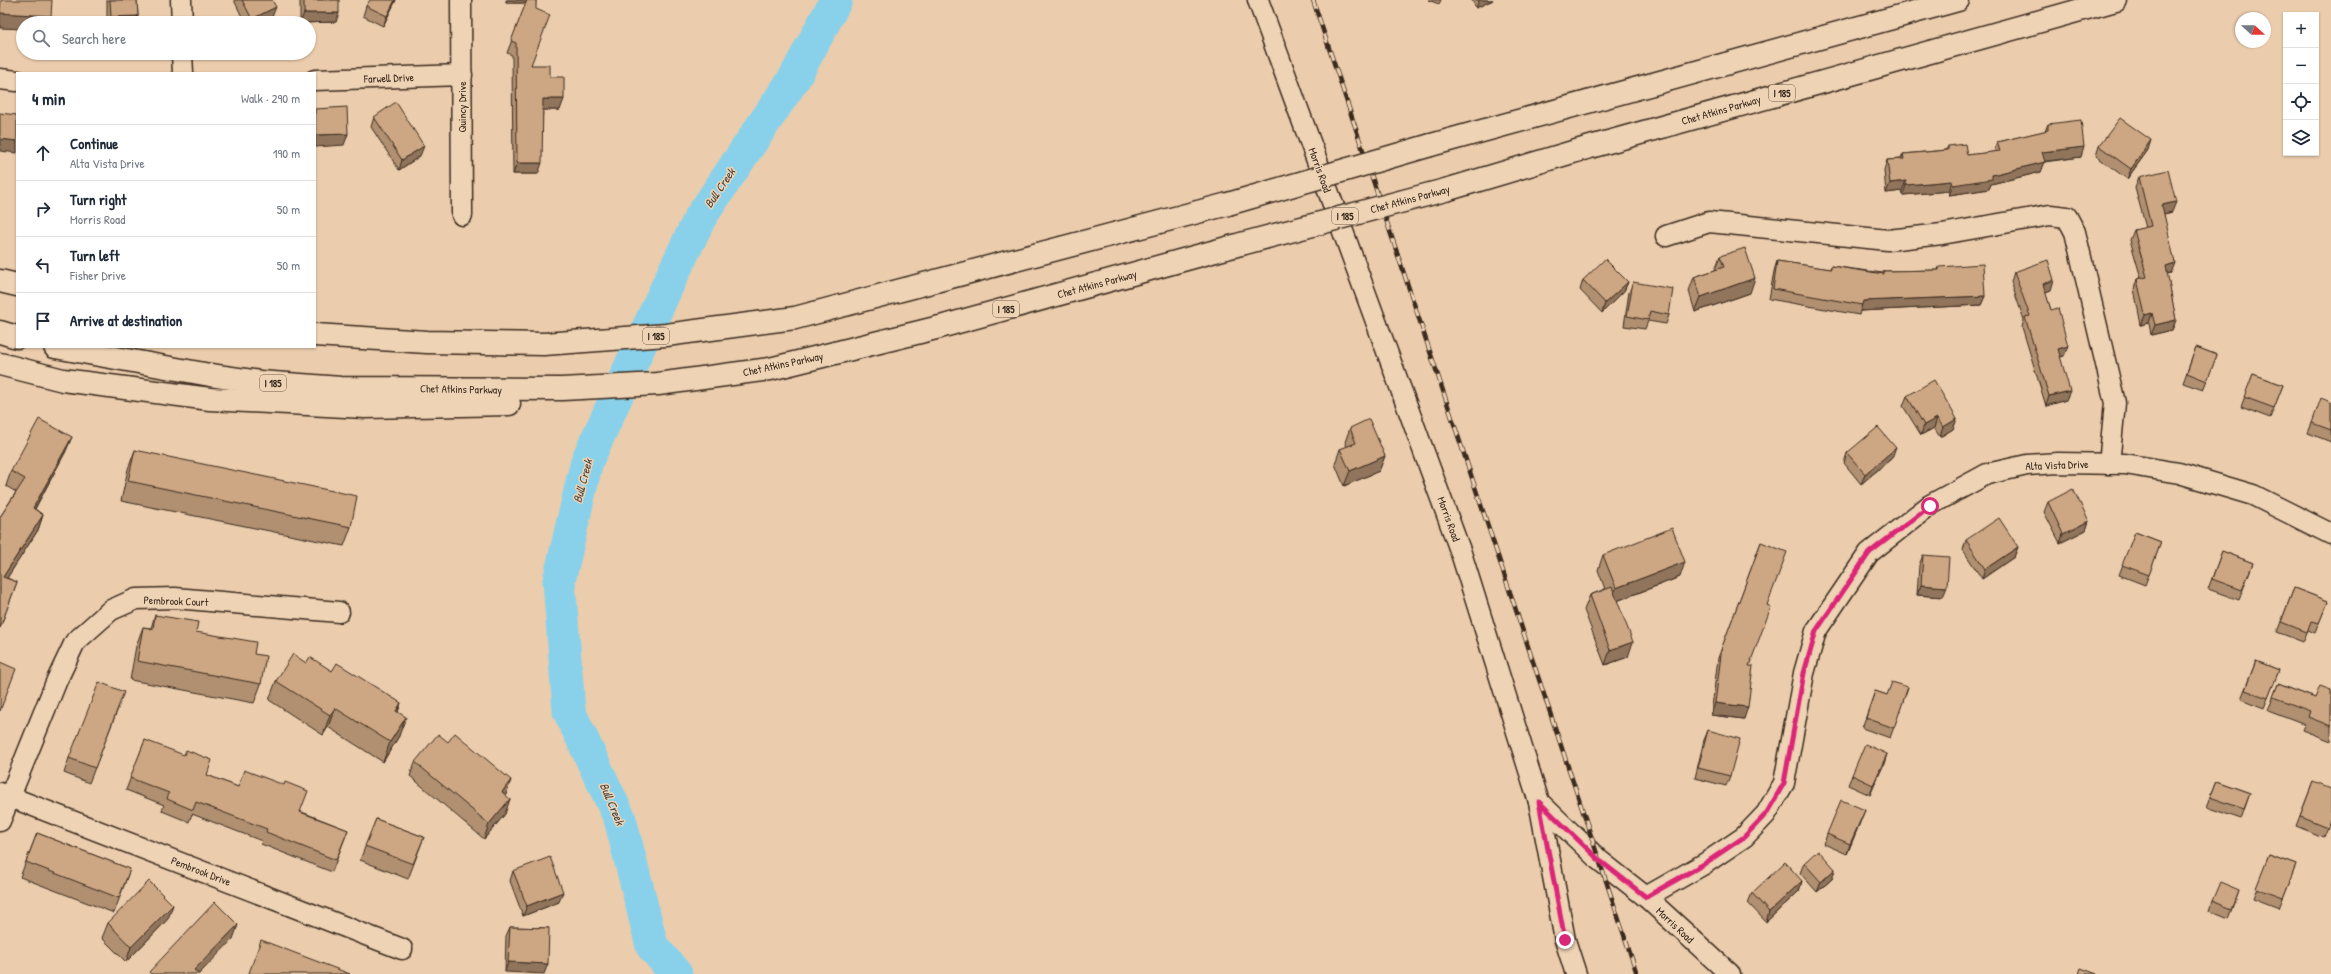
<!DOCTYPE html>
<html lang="en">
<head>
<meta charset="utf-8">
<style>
	body { margin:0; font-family:"Patrick Hand",sans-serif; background:#f2f2f3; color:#1f2937 }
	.controls { position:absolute; right:12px; top:12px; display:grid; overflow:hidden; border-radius:0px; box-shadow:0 1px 3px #0004 }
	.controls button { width:36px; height:36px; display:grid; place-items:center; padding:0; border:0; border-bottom:1px solid #e0e1e3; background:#fff; color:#1f2937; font:20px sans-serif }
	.compass { position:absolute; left:2235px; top:12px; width:36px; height:36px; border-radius:50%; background:#fff; box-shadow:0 1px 3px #0004; rotate:111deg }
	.stop { position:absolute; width:12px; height:12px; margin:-9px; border:3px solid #db2777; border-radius:50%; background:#fff }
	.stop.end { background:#db2777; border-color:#fff; box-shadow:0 1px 4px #0008 }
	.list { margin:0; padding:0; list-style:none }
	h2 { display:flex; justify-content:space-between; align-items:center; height:52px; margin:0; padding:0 16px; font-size:17px }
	h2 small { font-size:13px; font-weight:400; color:#747a83 }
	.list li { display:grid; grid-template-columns:26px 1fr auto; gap:12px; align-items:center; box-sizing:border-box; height:56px; padding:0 16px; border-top:1px solid #e0e1e3 }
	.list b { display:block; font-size:15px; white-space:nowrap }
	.list p { margin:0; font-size:13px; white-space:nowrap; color:#747a83 }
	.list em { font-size:13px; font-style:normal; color:#747a83 }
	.icon { flex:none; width:22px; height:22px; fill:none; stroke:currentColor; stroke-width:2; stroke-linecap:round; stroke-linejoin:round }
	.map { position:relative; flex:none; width:2331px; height:974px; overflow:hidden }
	.search { position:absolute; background:#fff; box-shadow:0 1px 3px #0004; left:16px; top:16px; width:300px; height:44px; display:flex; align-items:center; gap:10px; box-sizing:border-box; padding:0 14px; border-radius:22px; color:#747a83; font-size:15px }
	.panel { position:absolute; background:#fff; box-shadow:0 1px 3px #0004; left:16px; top:72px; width:300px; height:276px; border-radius:0px }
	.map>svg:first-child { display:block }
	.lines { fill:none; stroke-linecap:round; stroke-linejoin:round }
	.river { stroke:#89d1ea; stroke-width:33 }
	.street-casing { stroke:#3b2a1e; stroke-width:23 }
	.highway-casing { stroke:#3b2a1e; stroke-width:25 }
	.street { stroke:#eed3b5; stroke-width:20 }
	.highway { stroke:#eed3b5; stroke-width:22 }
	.rail-casing { stroke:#3b2a1e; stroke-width:4.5 }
	.rail { stroke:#eed3b5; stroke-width:3; stroke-dasharray:9; stroke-linecap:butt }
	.highway-bridge-casing { stroke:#3b2a1e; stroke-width:25; stroke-linecap:butt }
	.highway-bridge { stroke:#eed3b5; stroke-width:22 }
	.wall { fill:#b09071; stroke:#3b2a1e }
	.shaded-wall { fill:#90755c; stroke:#3b2a1e }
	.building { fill:#cda783; stroke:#3b2a1e }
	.route { stroke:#db2777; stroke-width:5 }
	.labels { text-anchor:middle; stroke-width:3; stroke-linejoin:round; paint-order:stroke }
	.shield { fill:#eed3b5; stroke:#715d4b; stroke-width:1 }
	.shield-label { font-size:10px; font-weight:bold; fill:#3b2a1e }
	.street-label { font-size:11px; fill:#3b2a1e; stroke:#eed3b5 }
	.water-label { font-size:12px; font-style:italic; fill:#47433d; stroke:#eed3b5 }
</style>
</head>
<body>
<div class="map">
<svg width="2331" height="974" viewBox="0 0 2331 974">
	<rect width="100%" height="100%" fill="#ebcdad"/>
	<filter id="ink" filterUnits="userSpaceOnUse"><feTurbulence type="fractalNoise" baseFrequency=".025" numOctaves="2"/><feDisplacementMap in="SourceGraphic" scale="8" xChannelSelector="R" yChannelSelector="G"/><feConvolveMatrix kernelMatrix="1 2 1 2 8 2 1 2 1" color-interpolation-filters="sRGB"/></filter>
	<g filter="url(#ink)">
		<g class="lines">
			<polyline class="river" points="676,974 652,946 620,819 569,711 559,581 587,461 670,280 700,218 795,77 836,0"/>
			<g class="street-casing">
				<g id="street">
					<polyline points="181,0 182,23"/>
					<polyline points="461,0 462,215"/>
					<polyline points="1258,0 1461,553 1539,802 1599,860 1646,897 1730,974"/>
					<polyline points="182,53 183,73"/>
					<polyline points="0,79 17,81"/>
					<polyline points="315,80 462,75"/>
					<polyline points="1666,236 1709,222 1888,240 1942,234 2050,215 2067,217 2075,232 2115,403 2109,464"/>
					<polyline points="0,793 402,949"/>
					<polyline points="1539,802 1565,940 1576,974"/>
					<polyline points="0,821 57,680 75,642 111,610 136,599 175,598 339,612"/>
					<polyline points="1646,897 1704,864 1744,837 1766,814 1784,783 1804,673 1816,631 1869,553 1930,505 1987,474 2027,465 2058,463 2125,464 2179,473 2253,495 2331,534"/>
				</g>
			</g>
			<g class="highway-casing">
				<g id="highway">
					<polyline points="1431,145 1958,0"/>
					<polyline points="1449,189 1576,151 2116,0"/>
					<polyline points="0,281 17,285"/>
					<polyline points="0,332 17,337"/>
					<polyline points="315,335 427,342 544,344 666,335 795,318 1228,204"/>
					<polyline points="55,347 210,375 260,382 341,388 562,389 658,384 770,369 940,327 1241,244"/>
					<polyline points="0,364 63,380 210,399 365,407 509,404"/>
				</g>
			</g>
			<use href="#street" class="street"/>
			<use href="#highway" class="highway"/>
			<g class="rail-casing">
				<polyline id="rail" points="1313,0 1637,974"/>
			</g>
			<use href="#rail" class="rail"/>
			<g class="highway-bridge-casing">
				<g id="highway-bridge">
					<polyline points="1228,204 1431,145"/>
					<polyline points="1241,244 1449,189"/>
				</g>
			</g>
			<use href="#highway-bridge" class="highway-bridge"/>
		</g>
		<g class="wall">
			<polygon points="107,0 137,0 138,16 135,23 107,23"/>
			<polygon points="234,0 272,0 272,17 260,23 245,23"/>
			<polygon points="300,0 339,0 336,22 300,23"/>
			<polygon points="396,0 383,26 363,16 366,6"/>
			<polygon points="506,0 536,0 531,65 550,77 560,110 543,110 538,174 513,174 512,55 507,53 526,3 506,3"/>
			<polygon points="1428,0 1441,0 1439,4"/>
			<polygon points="1472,0 1493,0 1476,8"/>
			<polygon points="374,117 420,156 399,170 371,127"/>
			<polygon points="2048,124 2081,157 2044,162 2041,172 1991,184 1989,189 1949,195 1949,191 1903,195 1902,191 1886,193 1884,170 1887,160 1901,159 1903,154 1946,150 1948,146 1967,155 1994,152 1997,142 2045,131"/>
			<polygon points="2099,146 2148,150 2127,179 2096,156"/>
			<polygon points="2139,177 2172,212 2164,214 2171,273 2167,274 2176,320 2172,330 2151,335 2149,323 2141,325 2134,289 2137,279 2141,278 2130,240 2134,230 2146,228 2135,187"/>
			<polygon points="1720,256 1750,293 1695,312 1689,291 1694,277 1715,270"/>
			<polygon points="1777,261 1830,269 1831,266 1883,273 1884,271 1938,270 1939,267 1985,296 1981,305 1860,311 1859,315 1769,299 1774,271"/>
			<polygon points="2014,272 2051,290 2045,292 2051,310 2068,346 2064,356 2060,357 2066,400 2046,406 2022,327 2024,320 2011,282"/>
			<polygon points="1583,280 1628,282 1624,291 1602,313 1580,290"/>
			<polygon points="1633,282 1669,315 1666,324 1648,321 1645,329 1624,326 1629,292"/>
			<polygon points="2196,347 2217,355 2203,390 2183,383"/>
			<polygon points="2253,374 2283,385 2270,418 2241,407"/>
			<polygon points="1907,396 1957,419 1953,429 1940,437 1934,428 1921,435 1903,406"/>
			<polygon points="2331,402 2331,442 2308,433 2312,423"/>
			<polygon points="1350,428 1385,456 1379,471 1344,486 1335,464 1340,449 1347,447 1345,442"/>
			<polygon points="135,450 351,527 344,546 121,501 128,469"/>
			<polygon points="66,451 35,509 43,515 38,530 7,578 17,582 0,628 0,517 16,492 6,486 11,471"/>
			<polygon points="1847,453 1892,458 1861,484 1844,463"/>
			<polygon points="2048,502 2089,521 2086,530 2060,543 2044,512"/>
			<polygon points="2135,532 2161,542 2145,585 2119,575"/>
			<polygon points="1966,540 2018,547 2014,557 1982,579 1963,550"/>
			<polygon points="1761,542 1767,605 1749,666 1744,719 1711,715 1718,658"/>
			<polygon points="2222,551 2253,563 2239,600 2208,589"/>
			<polygon points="1603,555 1680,577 1617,601 1628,657 1605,665 1584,610 1590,595 1605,589 1598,570"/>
			<polygon points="1923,555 1943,597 1917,595 1919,565"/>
			<polygon points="2294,588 2328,601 2315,633 2308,630 2303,642 2277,632"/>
			<polygon points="155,615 196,632 254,654 261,684 254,703 130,680 136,646 143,627 151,628"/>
			<polygon points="2256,661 2279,670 2264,708 2241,699"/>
			<polygon points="306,663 332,671 401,703 398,712 399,736 383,762 328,727 323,735 269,700 276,681"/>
			<polygon points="2278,684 2315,698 2331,690 2331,741 2303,730 2305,725 2268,711"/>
			<polygon points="1908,687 1890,738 1862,728 1875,691 1887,695"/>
			<polygon points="119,706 89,783 64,773 69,758"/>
			<polygon points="1708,730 1730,776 1726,786 1695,778 1704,740"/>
			<polygon points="145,740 207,775 348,830 332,872 261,844 262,841 192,814 189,822 162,811 164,805 126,790"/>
			<polygon points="1887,754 1870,795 1848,785 1852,775"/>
			<polygon points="415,762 506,795 505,814 484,839 410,776"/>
			<polygon points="2216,781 2250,793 2241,819 2206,807"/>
			<polygon points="2313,782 2331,817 2323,837 2296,826"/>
			<polygon points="376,819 424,837 408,879 360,860"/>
			<polygon points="1861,820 1847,854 1824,844 1827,834"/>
			<polygon points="37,833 130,869 114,913 20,877"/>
			<polygon points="2269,855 2296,865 2279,908 2253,898"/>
			<polygon points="1804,863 1835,869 1832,879 1817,892 1800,873"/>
			<polygon points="513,871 559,902 523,916 510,881"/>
			<polygon points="1802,881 1799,891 1766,922 1748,903 1752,893"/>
			<polygon points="2239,890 2229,919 2209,911 2212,901"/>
			<polygon points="168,919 126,962 102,938 108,923"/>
			<polygon points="510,927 549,928 505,972 506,936"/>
		</g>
		<g class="shaded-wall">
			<polygon points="395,0 396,0 383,26 387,16"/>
			<polygon points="507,0 527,0 526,3 506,3"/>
			<polygon points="1479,0 1493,0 1476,8"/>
			<polygon points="276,7 272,17 260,23 251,23 252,19"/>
			<polygon points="0,13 51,16 49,23 23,23 23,29 0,28"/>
			<polygon points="304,13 339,13 336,22 300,23"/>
			<polygon points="138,16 135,23 109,23 111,17"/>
			<polygon points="543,99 564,99 560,110 539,110"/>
			<polygon points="348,134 344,145 315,147 315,135"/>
			<polygon points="0,139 17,141 17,153 0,151"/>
			<polygon points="2151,140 2148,150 2127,179 2131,169"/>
			<polygon points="424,146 420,156 399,170 402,160"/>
			<polygon points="2084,147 2081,157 2039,162 2042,152"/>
			<polygon points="2045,162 2041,172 1991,184 1989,189 1949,195 1953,185 1992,175"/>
			<polygon points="517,163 542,163 538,174 513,174"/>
			<polygon points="1906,181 1902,191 1886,193 1890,183"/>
			<polygon points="1952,181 1949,191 1903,195 1906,185"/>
			<polygon points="2176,202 2172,212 2159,215 2162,205"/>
			<polygon points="2175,263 2171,273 2162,275 2166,266"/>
			<polygon points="1755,278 1750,293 1695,312 1701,297"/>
			<polygon points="2054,280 2051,290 2039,294 2043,284"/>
			<polygon points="1628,282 1624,291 1602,313 1605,303"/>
			<polygon points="1985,296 1981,305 1860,311 1863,301"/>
			<polygon points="2152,313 2149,323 2141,325 2145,315"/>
			<polygon points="2176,320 2172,330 2151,335 2155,325"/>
			<polygon points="2068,346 2064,356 2054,359 2058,349"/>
			<polygon points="2070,391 2066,400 2046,406 2049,396"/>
			<polygon points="1937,418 1934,428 1921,435 1924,425"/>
			<polygon points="1957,419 1953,429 1940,437 1943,427"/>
			<polygon points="72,437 66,451 27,523 33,508"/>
			<polygon points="1896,448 1892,458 1861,484 1865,474"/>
			<polygon points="1385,456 1379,471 1344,486 1350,471"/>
			<polygon points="43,515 38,530 0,589 3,577"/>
			<polygon points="2089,521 2086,530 2060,543 2063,534"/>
			<polygon points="2018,547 2014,557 1982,579 1985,569"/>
			<polygon points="1685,562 1680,577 1611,603 1616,588"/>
			<polygon points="1921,585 1947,587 1943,597 1917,595"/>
			<polygon points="1633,642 1628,657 1605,665 1610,650"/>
			<polygon points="401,703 394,723 396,711"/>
			<polygon points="1715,703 1748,707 1744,719 1711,715"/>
			<polygon points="335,708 328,727 323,735 330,715"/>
			<polygon points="406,717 399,736 383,762 390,742"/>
			<polygon points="1887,754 1884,764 1870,795 1873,785"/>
			<polygon points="511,780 506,795 496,807 502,792"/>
			<polygon points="510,799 505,814 484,839 489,824"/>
			<polygon points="1865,810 1861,820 1847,854 1850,844"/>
			<polygon points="1835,869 1832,879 1817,892 1821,882"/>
			<polygon points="1802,881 1799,891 1766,922 1769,912"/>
			<polygon points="563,892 559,902 523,916 527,906"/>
			<polygon points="173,905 168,919 126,962 131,947"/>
			<polygon points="238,925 233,939 199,974 194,970"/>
			<polygon points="508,962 548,964 544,974 505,972"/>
		</g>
		<g class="building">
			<polygon points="1,0 52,0 51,16 0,13"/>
			<polygon points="110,0 137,0 138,16 111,17"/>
			<polygon points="242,0 272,0 276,7 252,19"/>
			<rect x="304" y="0" width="35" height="13"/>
			<polygon points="370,0 395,0 387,16 366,6"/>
			<polygon points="527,0 536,0 536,9 550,15 531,65 550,65 550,77 564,77 564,99 543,99 542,163 517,163 516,43 511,41"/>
			<polygon points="396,102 424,146 402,160 374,117"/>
			<polygon points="347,107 348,134 315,135 315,109"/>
			<polygon points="0,113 17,115 17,141 0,139"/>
			<polygon points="2120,118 2151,140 2131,169 2099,146"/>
			<polygon points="2081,120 2084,147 2042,152 2045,162 1992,175 1992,179 1953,185 1952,181 1906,185 1906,181 1890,183 1887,160 1904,159 1903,154 1948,150 1948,146 1965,144 1967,155 2000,151 1997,142 2048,130 2048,124"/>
			<polygon points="2168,170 2176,202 2162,205 2175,263 2166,266 2176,320 2155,325 2152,313 2145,315 2137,279 2147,277 2134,230 2151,226 2139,177"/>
			<polygon points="1745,248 1755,278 1701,297 1694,277 1724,267 1720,256"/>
			<polygon points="1605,259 1628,282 1605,303 1583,280"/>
			<polygon points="2048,260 2054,280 2043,284 2051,310 2058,308 2068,346 2058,349 2070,391 2049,396 2025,317 2030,316 2014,272"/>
			<polygon points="1777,261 1831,269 1831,266 1884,274 1884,271 1939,270 1939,267 1983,264 1985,296 1863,301 1862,305 1773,289"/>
			<polygon points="1633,282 1673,289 1669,315 1650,311 1648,320 1627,316"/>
			<polygon points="2196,347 2217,355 2207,381 2187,373"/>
			<polygon points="2253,374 2283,385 2274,408 2244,397"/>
			<polygon points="1934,380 1957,419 1943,427 1937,418 1924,425 1907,396"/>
			<polygon points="2321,398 2331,402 2331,430 2312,423"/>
			<polygon points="39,419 72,437 33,508 43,515 3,577 17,582 0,628 0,517 25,479 11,471"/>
			<polygon points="1369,419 1385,456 1350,471 1340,449 1356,443 1350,428"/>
			<polygon points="1878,427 1896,448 1865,474 1847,453"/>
			<polygon points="135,450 357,496 351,527 128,481"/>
			<polygon points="2073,489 2089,521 2063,534 2048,502"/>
			<polygon points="1999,518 2018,547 1985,569 1966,540"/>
			<polygon points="1672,528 1685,562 1616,588 1603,555"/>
			<polygon points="2135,532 2161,542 2149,575 2122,565"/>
			<polygon points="1761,542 1787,552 1767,605 1771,607 1749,666 1753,666 1748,707 1715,703 1722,647"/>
			<polygon points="2222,551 2253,563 2242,590 2212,579"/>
			<polygon points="1923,555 1949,557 1947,587 1921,585"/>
			<polygon points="1612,587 1633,642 1610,650 1590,595"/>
			<polygon points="2294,588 2328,601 2319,623 2311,621 2307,632 2281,622"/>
			<polygon points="155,615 198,622 196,632 256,642 254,654 266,656 261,684 137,661 143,627 153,629"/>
			<polygon points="293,654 306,663 310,657 332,671 337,663 401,703 396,711 406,717 390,742 335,708 330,715 276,681"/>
			<polygon points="2256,661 2279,670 2268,698 2245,690"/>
			<polygon points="0,662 16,669 0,711"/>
			<polygon points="99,682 124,692 95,768 69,758"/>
			<polygon points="1892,682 1908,687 1894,728 1866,718 1875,691 1887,695"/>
			<polygon points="2278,684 2315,698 2320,686 2331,690 2331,726 2308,717 2310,711 2273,697"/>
			<polygon points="1708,730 1740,739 1730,776 1698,768"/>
			<polygon points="455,733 511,780 502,792 510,799 489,824 415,762 438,734 448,742"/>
			<polygon points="145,740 184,755 186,750 212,760 207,775 238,787 244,770 284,785 285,782 308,791 300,812 348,830 336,860 266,832 267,829 196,802 193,810 167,799 169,793 130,778"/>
			<polygon points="1865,744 1887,754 1873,785 1852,775"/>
			<polygon points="2216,781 2250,793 2244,809 2210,797"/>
			<polygon points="2313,782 2331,789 2331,816 2327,827 2300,816"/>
			<polygon points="1841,800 1865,810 1850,844 1827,834"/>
			<polygon points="376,819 424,837 413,864 365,846"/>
			<polygon points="37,833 130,869 119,898 26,862"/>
			<polygon points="1818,850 1835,869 1821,882 1804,863"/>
			<polygon points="2269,855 2296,865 2283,898 2256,888"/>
			<polygon points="550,857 563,892 527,906 513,871"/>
			<polygon points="1785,862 1802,881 1769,912 1752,893"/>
			<polygon points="149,881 173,905 131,947 108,923"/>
			<polygon points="2220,882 2239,890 2232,909 2212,901"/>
			<polygon points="215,902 238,925 194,970 199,974 151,974 149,972"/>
			<polygon points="510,927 549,928 548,964 508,962"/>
			<polygon points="261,940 350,974 252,974 249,973"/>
			<polygon points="2081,968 2097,974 2079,974"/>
		</g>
	</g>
	<g class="lines" filter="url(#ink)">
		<polyline class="route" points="1565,940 1539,802 1599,860 1646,897 1704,864 1744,837 1766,814 1784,783 1804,673 1816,631 1869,553 1930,506"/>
	</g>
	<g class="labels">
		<g class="shield">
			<rect x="1769" y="85" width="26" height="16" rx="3"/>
			<rect x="1332" y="208" width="26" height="16" rx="3"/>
			<rect x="993" y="301" width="26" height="16" rx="3"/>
			<rect x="643" y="328" width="26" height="16" rx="3"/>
			<rect x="260" y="375" width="26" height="16" rx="3"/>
		</g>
		<g class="shield-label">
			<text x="1782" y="97">I 185</text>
			<text x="1345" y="220">I 185</text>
			<text x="1006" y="313">I 185</text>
			<text x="656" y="340">I 185</text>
			<text x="273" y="387">I 185</text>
		</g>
		<g class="street-label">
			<text transform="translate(389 78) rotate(-2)" y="4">Farwell Drive</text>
			<text transform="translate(462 107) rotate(-90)" y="4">Quincy Drive</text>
			<text transform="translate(1721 110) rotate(-16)" y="4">Chet Atkins Parkway</text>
			<text transform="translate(1320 170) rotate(70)" y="4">Morris Road</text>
			<text transform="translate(1410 199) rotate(-15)" y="4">Chet Atkins Parkway</text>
			<text transform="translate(1097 284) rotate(-15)" y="4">Chet Atkins Parkway</text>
			<text transform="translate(783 364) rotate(-12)" y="4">Chet Atkins Parkway</text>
			<text transform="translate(461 389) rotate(1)" y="4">Chet Atkins Parkway</text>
			<text transform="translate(2057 465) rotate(-2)" y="4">Alta Vista Drive</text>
			<text transform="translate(1449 519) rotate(70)" y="4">Morris Road</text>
			<text transform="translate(176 601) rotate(2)" y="4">Pembrook Court</text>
			<text transform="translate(201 871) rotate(21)" y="4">Pembrook Drive</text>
			<text transform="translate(1675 925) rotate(43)" y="4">Morris Road</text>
		</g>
		<g class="water-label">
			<text transform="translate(720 188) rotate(-56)" y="4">Bull Creek</text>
			<text transform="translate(583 481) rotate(-75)" y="4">Bull Creek</text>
			<text transform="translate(612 804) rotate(67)" y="4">Bull Creek</text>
		</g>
	</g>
</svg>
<div class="controls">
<button>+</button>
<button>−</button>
<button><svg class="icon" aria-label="locate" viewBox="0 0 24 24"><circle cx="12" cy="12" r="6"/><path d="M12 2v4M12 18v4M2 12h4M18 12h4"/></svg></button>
<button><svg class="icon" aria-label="layers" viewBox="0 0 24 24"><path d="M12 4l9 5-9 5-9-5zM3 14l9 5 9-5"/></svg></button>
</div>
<svg class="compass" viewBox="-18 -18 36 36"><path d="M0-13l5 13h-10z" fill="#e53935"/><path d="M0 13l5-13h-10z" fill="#747a83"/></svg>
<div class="stop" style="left:1930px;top:506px"></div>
<div class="stop end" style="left:1565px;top:940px"></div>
<div class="search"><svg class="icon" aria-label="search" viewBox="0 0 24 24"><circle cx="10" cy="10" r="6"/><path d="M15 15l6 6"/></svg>Search here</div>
<section class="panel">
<h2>4 min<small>Walk · 290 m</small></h2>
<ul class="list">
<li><svg class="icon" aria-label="ahead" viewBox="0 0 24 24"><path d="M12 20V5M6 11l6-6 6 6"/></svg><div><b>Continue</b><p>Alta Vista Drive</p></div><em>190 m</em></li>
<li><svg class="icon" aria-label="right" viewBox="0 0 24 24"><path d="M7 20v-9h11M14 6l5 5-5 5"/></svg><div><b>Turn right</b><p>Morris Road</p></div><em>50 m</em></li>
<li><svg class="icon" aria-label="left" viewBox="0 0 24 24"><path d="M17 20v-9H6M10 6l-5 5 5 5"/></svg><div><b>Turn left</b><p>Fisher Drive</p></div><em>50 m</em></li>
<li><svg class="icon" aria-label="arrive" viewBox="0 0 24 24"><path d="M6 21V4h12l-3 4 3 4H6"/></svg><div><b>Arrive at destination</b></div></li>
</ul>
</section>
</div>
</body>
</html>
